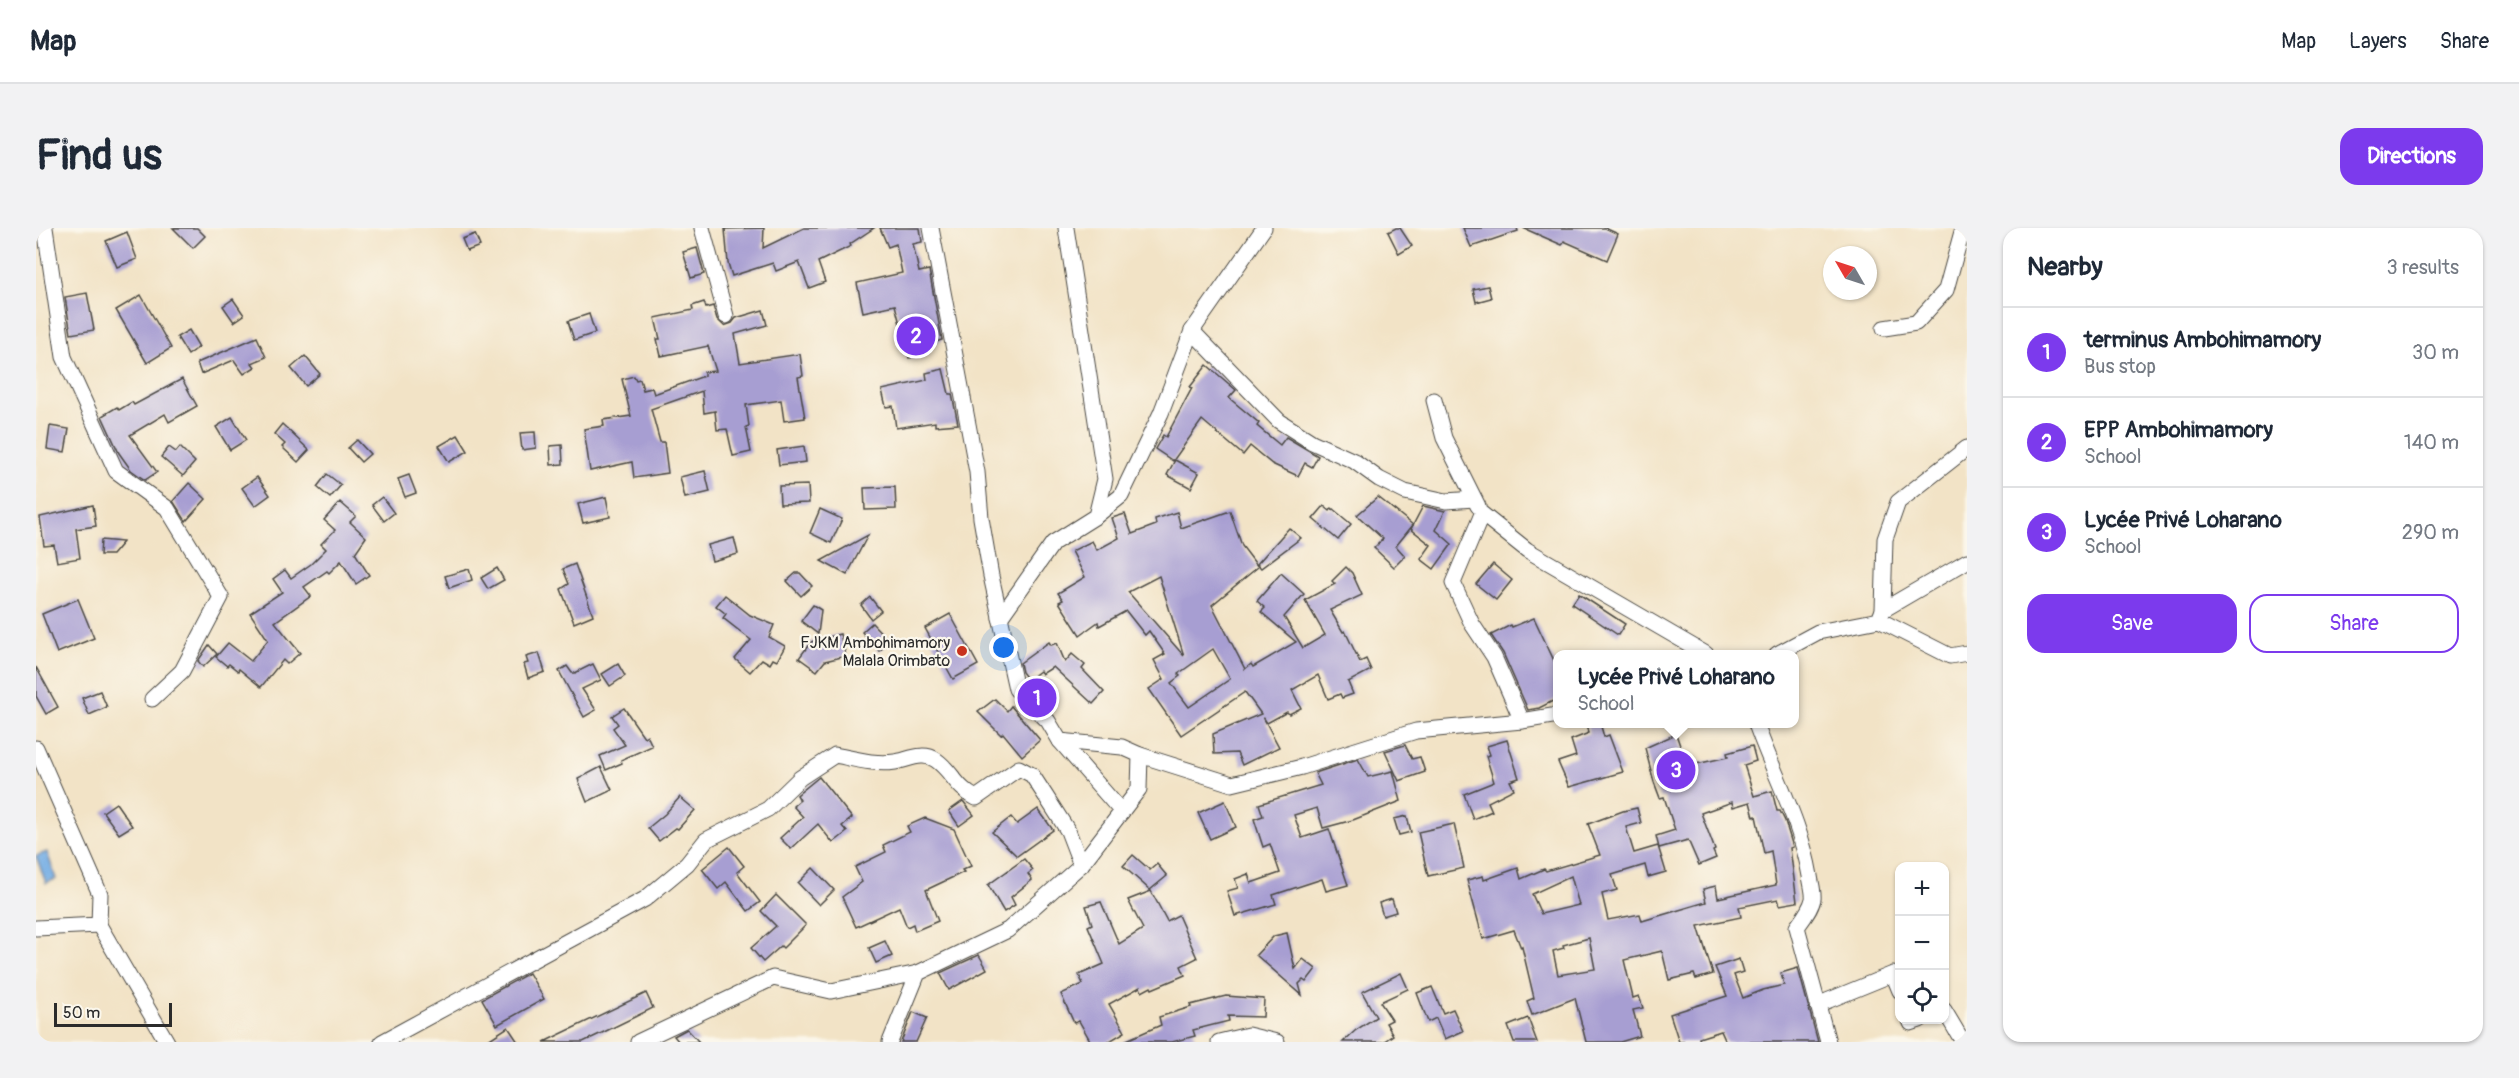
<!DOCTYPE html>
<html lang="en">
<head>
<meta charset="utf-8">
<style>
	body { margin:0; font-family:Pangolin,sans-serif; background:#f2f2f3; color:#1f2937 }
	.controls { position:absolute; right:18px; bottom:18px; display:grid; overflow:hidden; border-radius:12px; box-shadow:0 2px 4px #0004 }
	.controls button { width:54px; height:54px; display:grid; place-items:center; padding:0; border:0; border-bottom:2px solid #e0e1e3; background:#fff; color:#1f2937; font:30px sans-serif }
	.compass { position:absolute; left:1787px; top:18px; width:54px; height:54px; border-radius:50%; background:#fff; box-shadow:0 2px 4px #0004; rotate:309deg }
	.scale { position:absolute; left:18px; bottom:15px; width:118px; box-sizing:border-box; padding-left:6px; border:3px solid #2b2b2b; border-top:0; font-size:16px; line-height:21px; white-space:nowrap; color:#2b2b2b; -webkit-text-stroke:4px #fbf7ec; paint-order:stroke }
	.you { position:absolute; left:968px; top:420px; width:21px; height:21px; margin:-15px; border:4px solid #fff; border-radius:50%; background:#1a73e8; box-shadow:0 0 0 9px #1a73e833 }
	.badge { display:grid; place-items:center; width:39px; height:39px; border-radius:50%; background:#7c3aed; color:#fff; font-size:20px; font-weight:700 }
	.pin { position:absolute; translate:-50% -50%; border:3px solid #fff; box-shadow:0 2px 6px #0006 }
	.popup { position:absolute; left:1517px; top:422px; width:246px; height:78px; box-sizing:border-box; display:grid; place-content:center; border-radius:12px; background:#fff; filter:drop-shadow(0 2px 4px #0005); font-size:20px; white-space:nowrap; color:#747a83 }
	.popup b { font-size:22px; color:#1f2937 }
	.popup::after { content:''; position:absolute; left:50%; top:100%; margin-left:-12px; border:12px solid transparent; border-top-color:#fff }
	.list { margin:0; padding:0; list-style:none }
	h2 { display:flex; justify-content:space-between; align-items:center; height:78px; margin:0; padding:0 24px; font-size:26px }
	h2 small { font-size:20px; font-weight:400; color:#747a83 }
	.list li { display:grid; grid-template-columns:39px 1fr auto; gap:18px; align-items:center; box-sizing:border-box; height:90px; padding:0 24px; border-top:2px solid #e0e1e3 }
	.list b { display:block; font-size:22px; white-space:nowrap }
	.list p { margin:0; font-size:20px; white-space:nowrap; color:#747a83 }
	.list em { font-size:20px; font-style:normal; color:#747a83 }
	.actions { display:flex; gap:12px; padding:18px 24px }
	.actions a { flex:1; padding:14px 0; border:2px solid #7c3aed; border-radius:18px; text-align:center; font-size:21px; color:#7c3aed }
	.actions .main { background:#7c3aed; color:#fff }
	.icon { flex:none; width:33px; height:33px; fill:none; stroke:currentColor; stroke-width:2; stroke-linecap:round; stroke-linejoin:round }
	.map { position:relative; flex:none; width:1931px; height:814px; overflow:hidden; border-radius:18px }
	header { display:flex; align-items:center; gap:36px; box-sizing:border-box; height:84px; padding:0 30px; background:#fff; border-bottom:2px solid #e0e1e3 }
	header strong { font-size:28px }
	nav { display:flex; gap:33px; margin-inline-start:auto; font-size:21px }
	.intro { display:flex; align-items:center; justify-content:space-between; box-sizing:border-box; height:144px; padding:0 36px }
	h1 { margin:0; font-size:42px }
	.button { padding:15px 27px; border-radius:18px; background:#7c3aed; color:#fff; font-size:21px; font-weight:700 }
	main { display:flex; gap:36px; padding:0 36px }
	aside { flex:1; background:#fff; border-radius:18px; box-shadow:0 2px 4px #0004 }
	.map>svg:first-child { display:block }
	.water { fill:#75ade4; stroke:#506c88; stroke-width:1.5 }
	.building { fill:#a79ed2; fill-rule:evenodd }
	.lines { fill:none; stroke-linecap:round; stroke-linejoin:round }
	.minor-casing { stroke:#494742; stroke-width:17 }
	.minor { stroke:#fff; stroke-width:15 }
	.poi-dot { fill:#c8321e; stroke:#fbf7ec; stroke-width:2 }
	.labels { text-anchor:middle; stroke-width:4.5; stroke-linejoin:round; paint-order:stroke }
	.poi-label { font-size:16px; fill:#2b2b2b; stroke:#fbf7ec; text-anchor:end }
</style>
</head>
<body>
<header>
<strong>Map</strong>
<nav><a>Map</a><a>Layers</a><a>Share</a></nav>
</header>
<div class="intro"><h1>Find us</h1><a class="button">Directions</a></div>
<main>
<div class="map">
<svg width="1931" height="814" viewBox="0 0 1931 814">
	<rect width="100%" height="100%" fill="#fbf7ec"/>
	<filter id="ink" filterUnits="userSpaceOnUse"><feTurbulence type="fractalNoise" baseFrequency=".0167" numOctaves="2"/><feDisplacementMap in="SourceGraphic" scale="12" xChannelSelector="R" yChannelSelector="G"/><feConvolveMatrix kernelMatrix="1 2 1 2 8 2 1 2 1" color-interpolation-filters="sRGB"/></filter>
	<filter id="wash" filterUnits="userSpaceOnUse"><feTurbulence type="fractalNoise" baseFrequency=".008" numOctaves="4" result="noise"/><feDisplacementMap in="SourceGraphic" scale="24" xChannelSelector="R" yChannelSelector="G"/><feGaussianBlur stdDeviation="1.35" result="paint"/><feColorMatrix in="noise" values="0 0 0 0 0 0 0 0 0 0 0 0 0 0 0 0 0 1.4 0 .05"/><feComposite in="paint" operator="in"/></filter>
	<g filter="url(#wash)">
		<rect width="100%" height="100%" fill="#f2e3c6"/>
		<polygon class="water" points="11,624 20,651 10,655 0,628"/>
		<g id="blocks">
			<g class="building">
				<polygon points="137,0 161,0 169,8 157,20"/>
				<polygon points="728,0 727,20 768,0 838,0 814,16 815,18 782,34 789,54 773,60 763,34 740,43 737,35 696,48 692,35 689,1"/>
				<polygon points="844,0 884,0 886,14 877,16 883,44 893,42 906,112 885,118 888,127 873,130 859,77 827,84 821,55 866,45 860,16 852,19"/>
				<polygon points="1360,0 1364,0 1376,18 1363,26 1352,4"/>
				<polygon points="1427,0 1481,0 1482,3 1435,19"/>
				<polygon points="1487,0 1569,0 1582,6 1571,32 1528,13 1526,17"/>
				<polygon points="91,4 101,31 81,39 70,13"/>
				<polygon points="439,6 444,18 431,23 426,11"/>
				<polygon points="661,20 668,46 655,50 647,24"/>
				<polygon points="1452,58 1455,70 1440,74 1437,61"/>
				<polygon points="51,65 58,102 35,106 29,69"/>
				<polygon points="105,67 135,120 111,135 80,82"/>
				<polygon points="197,71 208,87 198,94 187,78"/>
				<polygon points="668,74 670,80 677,78 681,91 688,98 696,95 700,90 727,82 731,97 699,106 704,135 764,126 767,148 762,149 769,190 748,193 745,172 710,177 713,198 710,199 715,224 697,228 691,201 681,202 679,183 668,185 666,163 615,181 624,214 628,214 632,245 598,250 596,234 554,243 548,201 568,198 567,192 595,188 586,151 598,148 600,152 604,151 607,162 616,160 618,166 668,148 668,144 680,143 672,118 625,128 621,111 624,111 619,90 657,82 656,78"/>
				<polygon points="553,86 559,105 538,112 532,93"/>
				<polygon points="153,102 163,119 152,127 141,109"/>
				<polygon points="221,109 230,129 216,135 219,139 208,146 198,132 165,146 161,135"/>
				<polygon points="269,128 284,146 270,158 255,140"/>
				<polygon points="1171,137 1200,162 1193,170 1223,195 1221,198 1244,217 1250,209 1282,228 1276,239 1269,235 1262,248 1236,236 1214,218 1207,227 1166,192 1137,233 1119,221 1127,207 1130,209 1156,160 1154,159"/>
				<polygon points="907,141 913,166 916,166 922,196 899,198 899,194 860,200 857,178 850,179 846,162 891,152 890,145"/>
				<polygon points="146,151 161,178 133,194 129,186 94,207 121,244 109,252 95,242 83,225 66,188 81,179 83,182 96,174 98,177"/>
				<polygon points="196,189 210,212 194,222 180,199"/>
				<polygon points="246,196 273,222 262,234 246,219 249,216 238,206"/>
				<polygon points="14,198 33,201 29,224 11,221"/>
				<polygon points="499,204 500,220 486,222 484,205"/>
				<polygon points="422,207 432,223 413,234 403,218"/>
				<polygon points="321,212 334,226 325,234 312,220"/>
				<polygon points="526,217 527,236 515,237 514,218"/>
				<polygon points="768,218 770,234 743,237 741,222"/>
				<polygon points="133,219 140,224 144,219 159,234 147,248 125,229"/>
				<polygon points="1139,232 1163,245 1155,260 1131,247"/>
				<polygon points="669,243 674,264 649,270 644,249"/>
				<polygon points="291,246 305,257 294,270 281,259"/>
				<polygon points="373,247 380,265 369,269 362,251"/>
				<polygon points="221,249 234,267 219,278 206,260"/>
				<polygon points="153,255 170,271 150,293 137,273"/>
				<polygon points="772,257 773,275 744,276 743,258"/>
				<polygon points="859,259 860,281 829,282 828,260"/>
				<polygon points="346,269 358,285 348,293 336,277"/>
				<polygon points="570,269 574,289 547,295 542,276"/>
				<polygon points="1342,269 1377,297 1360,318 1369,328 1358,339 1338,320 1347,311 1321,287"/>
				<polygon points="304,274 320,288 314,294 330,309 319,325 333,347 320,356 305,333 293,345 291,343 268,359 275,368 239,394 264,425 251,436 247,432 225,459 203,441 202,443 193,436 191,438 180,429 192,415 215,433 232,412 214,385 246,364 237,351 249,342 255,350 275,336 290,321 285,316 299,302 288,292"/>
				<polygon points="57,277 60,298 40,301 44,330 21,334 18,317 8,318 4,289"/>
				<polygon points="1288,278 1294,283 1296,280 1315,296 1302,312 1277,291"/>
				<polygon points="1387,278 1409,283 1400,302 1416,316 1398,341 1385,331 1395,317 1375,301"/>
				<polygon points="784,281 806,291 795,315 774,305"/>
				<path d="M1194 283 1206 318 1222 339 1176 377 1209 441 1215 436 1217 439 1260 414 1225 384 1229 380 1221 373 1245 345 1268 366 1248 389 1267 420 1289 407 1269 372 1299 356 1296 353 1310 339 1316 345 1326 367 1294 382 1307 404 1309 403 1324 434 1330 431 1335 442 1312 454 1317 466 1306 470 1304 466 1292 471 1282 447 1256 462 1265 480 1253 486 1251 484 1231 495 1227 489 1243 519 1206 537 1201 525 1178 526 1177 506 1225 486 1209 464 1145 507 1113 461 1128 451 1118 432 1129 426 1113 403 1109 407 1090 383 1063 398 1062 394 1044 407 1023 374 1027 372 1022 365 1049 349 1036 323 1056 313 1061 322 1083 310 1076 290 1089 286 1096 306 1120 297 1119 291 1141 284 1145 300ZM1123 348 1148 428 1092 364ZM1177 421 1194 451 1153 479 1135 455 1144 448 1142 446Z"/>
				<polygon points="1253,300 1265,310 1225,340 1221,336"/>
				<polygon points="832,307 811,347 785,333"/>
				<polygon points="698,310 702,326 676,333 672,317"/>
				<polygon points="65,312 87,314 76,327 64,327"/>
				<polygon points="539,336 557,387 538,395 525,361 533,356 527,341"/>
				<polygon points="1457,336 1476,352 1460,372 1440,356"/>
				<polygon points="461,340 468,352 452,361 445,350"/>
				<polygon points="433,341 436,352 413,360 409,348"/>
				<polygon points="760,345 764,345 776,358 765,368 751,353"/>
				<polygon points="1543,366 1589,396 1582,407 1536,376"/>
				<polygon points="689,367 714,387 738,397 733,409 749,418 741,433 737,431 734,436 726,431 714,444 699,431 715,412 687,390 690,386 680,378"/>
				<polygon points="834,369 845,383 835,391 825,377"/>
				<polygon points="42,371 58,410 21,425 6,386"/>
				<polygon points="777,377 785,382 782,406 765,393"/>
				<polygon points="914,386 942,437 917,451 889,400"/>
				<polygon points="1498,390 1521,439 1521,471 1503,480 1492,482 1467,425 1455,407 1475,397 1476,399"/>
				<polygon points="836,395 854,414 843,423 826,404"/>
				<polygon points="804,406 810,428 789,433 781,443 763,430 775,414"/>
				<polygon points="1013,414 1015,417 1021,415 1029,434 1036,426 1049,437 1046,441 1068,464 1057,476 1017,439 1006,446 1004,443 992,452 986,444 984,435"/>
				<polygon points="173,417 181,426 167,439 162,433"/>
				<polygon points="503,425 509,444 492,450 488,436 492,435 490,429"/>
				<polygon points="557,436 565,452 546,461 560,482 548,489 523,443 531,438 536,445 539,445"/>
				<polygon points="582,436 589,448 574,458 566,446"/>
				<polygon points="0,439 22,479 10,486 0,468"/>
				<polygon points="64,463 71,479 53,487 46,470"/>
				<polygon points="959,471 971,483 975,478 1004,512 986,528 967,505 965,507 942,484"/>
				<polygon points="588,480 608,509 611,507 616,518 585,532 586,535 570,542 564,528 589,517 577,500 582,496 576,488"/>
				<polygon points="1551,495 1564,495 1568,509 1573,507 1587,544 1533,559 1522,534 1540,528 1535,512 1553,505"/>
				<path d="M1640 506 1651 538 1692 529 1691 525 1716 518 1720 533 1708 537 1718 568 1736 563 1741 583H1744L1749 593 1757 619 1754 620 1761 674 1744 677 1742 671 1703 679 1705 689 1662 698 1677 746 1660 751 1658 746 1633 752 1626 723 1588 732 1597 770 1603 768 1607 780 1597 782 1604 808 1584 814H1550L1539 770 1496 787 1491 773 1498 770 1486 719 1485 720 1478 702 1447 711 1431 652 1447 648 1448 652 1482 640 1485 651 1508 641 1510 643 1564 627 1552 596 1587 583 1601 580 1605 595 1590 599 1598 625 1622 618 1630 644 1612 649 1609 637 1576 647 1581 662 1566 666 1572 692 1604 686 1606 693 1670 674 1667 661 1680 658 1682 670 1740 657 1735 623 1728 625 1720 588 1718 589 1714 574 1697 579 1696 574 1665 585 1679 622 1677 623 1680 630 1663 637 1652 612 1623 620 1620 608 1639 602 1628 569 1624 570 1618 554 1609 520ZM1535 648 1543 677 1505 686 1496 666ZM1553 710 1559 741 1522 747 1517 723 1528 720 1527 717Z"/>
				<polygon points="1471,512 1483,550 1474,553 1478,561 1452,574 1456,583 1437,591 1428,566 1458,554 1450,528 1454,527 1451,518"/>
				<polygon points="1369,517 1376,531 1384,529 1389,544 1363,553 1349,523"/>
				<polygon points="1322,531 1332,549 1357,543 1365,573 1317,592 1287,600 1281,580 1258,587 1266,610 1293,601 1312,657 1290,663 1286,651 1237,667 1240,676 1199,688 1191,663 1202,660 1199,651 1212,646 1215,655 1244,645 1234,616 1227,619 1218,591 1227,588 1223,576 1285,557 1279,545"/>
				<polygon points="565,539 576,562 551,574 542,551"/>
				<polygon points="783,549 816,590 806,598 811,604 797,615 782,596 755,621 744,610 767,589 757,578 764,572 761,567"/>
				<polygon points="644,569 659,582 642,601 640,600 623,613 612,600 629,586"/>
				<polygon points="927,573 938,587 923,598 913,583"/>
				<polygon points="1189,573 1200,599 1174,611 1162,585"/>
				<polygon points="80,575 96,598 83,606 67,584"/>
				<polygon points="1002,581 1017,602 981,628 956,604 975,589 981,596"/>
				<polygon points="1371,588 1375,604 1363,607 1358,591"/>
				<polygon points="889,590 918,601 935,638 926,642 928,644 890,662 902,693 879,703 877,696 871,699 863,679 820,699 806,669 826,654 819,639 850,624 847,617 874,604 871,598"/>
				<polygon points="1418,596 1428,640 1392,648 1382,604"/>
				<polygon points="693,619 708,638 701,644 724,674 712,683 690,654 682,661 666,641"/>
				<polygon points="1097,627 1114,642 1121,636 1131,648 1114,662 1087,638"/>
				<polygon points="988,631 997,642 992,646 996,652 975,669 979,677 968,684 952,657"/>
				<polygon points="777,640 798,662 783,677 762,655"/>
				<polygon points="1115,663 1131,693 1142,687 1161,730 1145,738 1149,747 1116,761 1115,759 1106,764 1104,759 1073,776 1089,804 1072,814 1055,814 1043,793 1038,795 1025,766 1047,756 1043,747 1068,736 1052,698 1056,696 1050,678 1065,674 1083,716 1107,701 1092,672"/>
				<polygon points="740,667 770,697 747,720 745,718 727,734 715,720 740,698 725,683"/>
				<polygon points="1356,671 1360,684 1347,688 1343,675"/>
				<polygon points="1251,705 1259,741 1267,731 1280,741 1270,754 1267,752 1263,756 1266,767 1220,727 1238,708"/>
				<polygon points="849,713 856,728 840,735 833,720"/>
				<polygon points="943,727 951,741 913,762 904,745"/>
				<polygon points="1703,731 1707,744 1698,747 1707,770 1727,762 1748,757 1745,745 1762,740 1782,814 1690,814 1685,803 1663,810 1664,814 1643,814 1634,786 1691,768 1679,739"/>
				<polygon points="493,745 508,771 461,797 446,771"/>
				<polygon points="1365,745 1372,761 1344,774 1356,792 1350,795 1357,807 1347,814 1307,814 1320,802 1340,789 1326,764"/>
				<polygon points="1396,759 1407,785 1417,781 1427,803 1409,811 1400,790 1392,794 1381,765"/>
				<polygon points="610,765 617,780 568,804 547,814 508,814"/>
				<polygon points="1190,768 1228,771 1227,789 1192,788 1193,793 1157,802 1159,808 1136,814 1086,814 1125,797 1123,789 1155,779 1154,777"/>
				<polygon points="877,784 891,790 880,814 865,814"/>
				<polygon points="1492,790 1501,814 1478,814 1472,798"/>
				<polygon points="472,799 482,814 449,814"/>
				<polygon points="651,801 663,814 643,814 638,808"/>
			</g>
		</g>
	</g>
	<g filter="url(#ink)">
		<use href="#blocks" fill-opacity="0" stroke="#494742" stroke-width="1.5"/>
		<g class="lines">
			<g class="minor-casing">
				<g id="minor">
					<polyline points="9,0 28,129 80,243 131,280 185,369 146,443 116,471"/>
					<polyline points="666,0 690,88"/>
					<polyline points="1848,100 1880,95 1910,62 1927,0"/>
					<polyline points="1156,103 1243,193 1276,214 1318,233 1343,251 1369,264 1410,273 1438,271"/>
					<polyline points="1398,172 1408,210 1442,278"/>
					<polyline points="1060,288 1085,268 1125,185 1156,103 1228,0"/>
					<polyline points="1847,382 1931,333"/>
					<polyline points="964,390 1017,315 1060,288 1069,251 1030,0"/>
					<polyline points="1843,392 1914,428 1931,425"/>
					<polyline points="1741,426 1782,404 1843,392 1847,382 1849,311 1862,274 1931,220"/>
					<polyline points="1486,493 1458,429 1436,396 1417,355 1446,286 1491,322 1670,426"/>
					<path d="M1720 496C1738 547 1765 594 1774 648 1775 655 1778 665 1777 671 1775 681 1767 691 1761 699L1792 814"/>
					<polyline points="1024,513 1086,584"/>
					<polyline points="0,520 64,666 63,697 0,700"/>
					<polyline points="1104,527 1196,556 1266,539 1380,503 1486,493 1522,487"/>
					<polyline points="63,697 131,814"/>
					<polyline points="1781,777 1857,746 1864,763"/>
					<polyline points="1908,782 1927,814"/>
					<polyline points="1874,792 1875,795 1884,792"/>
					<path d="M346 814 609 671 651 636 670 612 732 581 764 550 799 527C819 531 839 537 859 534 872 532 887 523 900 532 916 543 920 560 940 570L983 540 996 547 1009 567 1032 603 1045 637"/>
					<polyline points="602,814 737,750 795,763 882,745"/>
					<polyline points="854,814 882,745 972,702 1045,637 1103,561 1104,527 1086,519 1024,513 1012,493 980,461 955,348 945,290 941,244 895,0"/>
					<polyline points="1183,814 1212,807 1241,814"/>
				</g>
			</g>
			<use href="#minor" class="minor"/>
		</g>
	</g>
	<circle class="poi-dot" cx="926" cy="423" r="6"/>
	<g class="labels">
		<g class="poi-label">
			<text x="914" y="420">FJKM Ambohimamory<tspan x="914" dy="18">Malala Orimbato</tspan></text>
		</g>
	</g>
</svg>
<div class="controls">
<button>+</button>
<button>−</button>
<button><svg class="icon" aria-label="locate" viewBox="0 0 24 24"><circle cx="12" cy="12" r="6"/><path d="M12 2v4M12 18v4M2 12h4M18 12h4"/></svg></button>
</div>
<svg class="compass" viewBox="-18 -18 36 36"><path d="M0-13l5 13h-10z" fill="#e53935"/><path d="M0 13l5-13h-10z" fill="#747a83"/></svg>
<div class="scale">50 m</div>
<div class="you"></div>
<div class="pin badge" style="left:1001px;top:470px">1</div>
<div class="pin badge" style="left:880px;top:108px">2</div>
<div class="pin badge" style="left:1640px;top:542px">3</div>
<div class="popup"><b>Lycée Privé Loharano</b>School</div>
</div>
<aside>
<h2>Nearby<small>3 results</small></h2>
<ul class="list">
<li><span class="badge">1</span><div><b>terminus Ambohimamory</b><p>Bus stop</p></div><em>30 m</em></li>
<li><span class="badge">2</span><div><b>EPP Ambohimamory</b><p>School</p></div><em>140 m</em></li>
<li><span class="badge">3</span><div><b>Lycée Privé Loharano</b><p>School</p></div><em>290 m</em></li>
</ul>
<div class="actions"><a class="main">Save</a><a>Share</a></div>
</aside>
</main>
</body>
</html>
